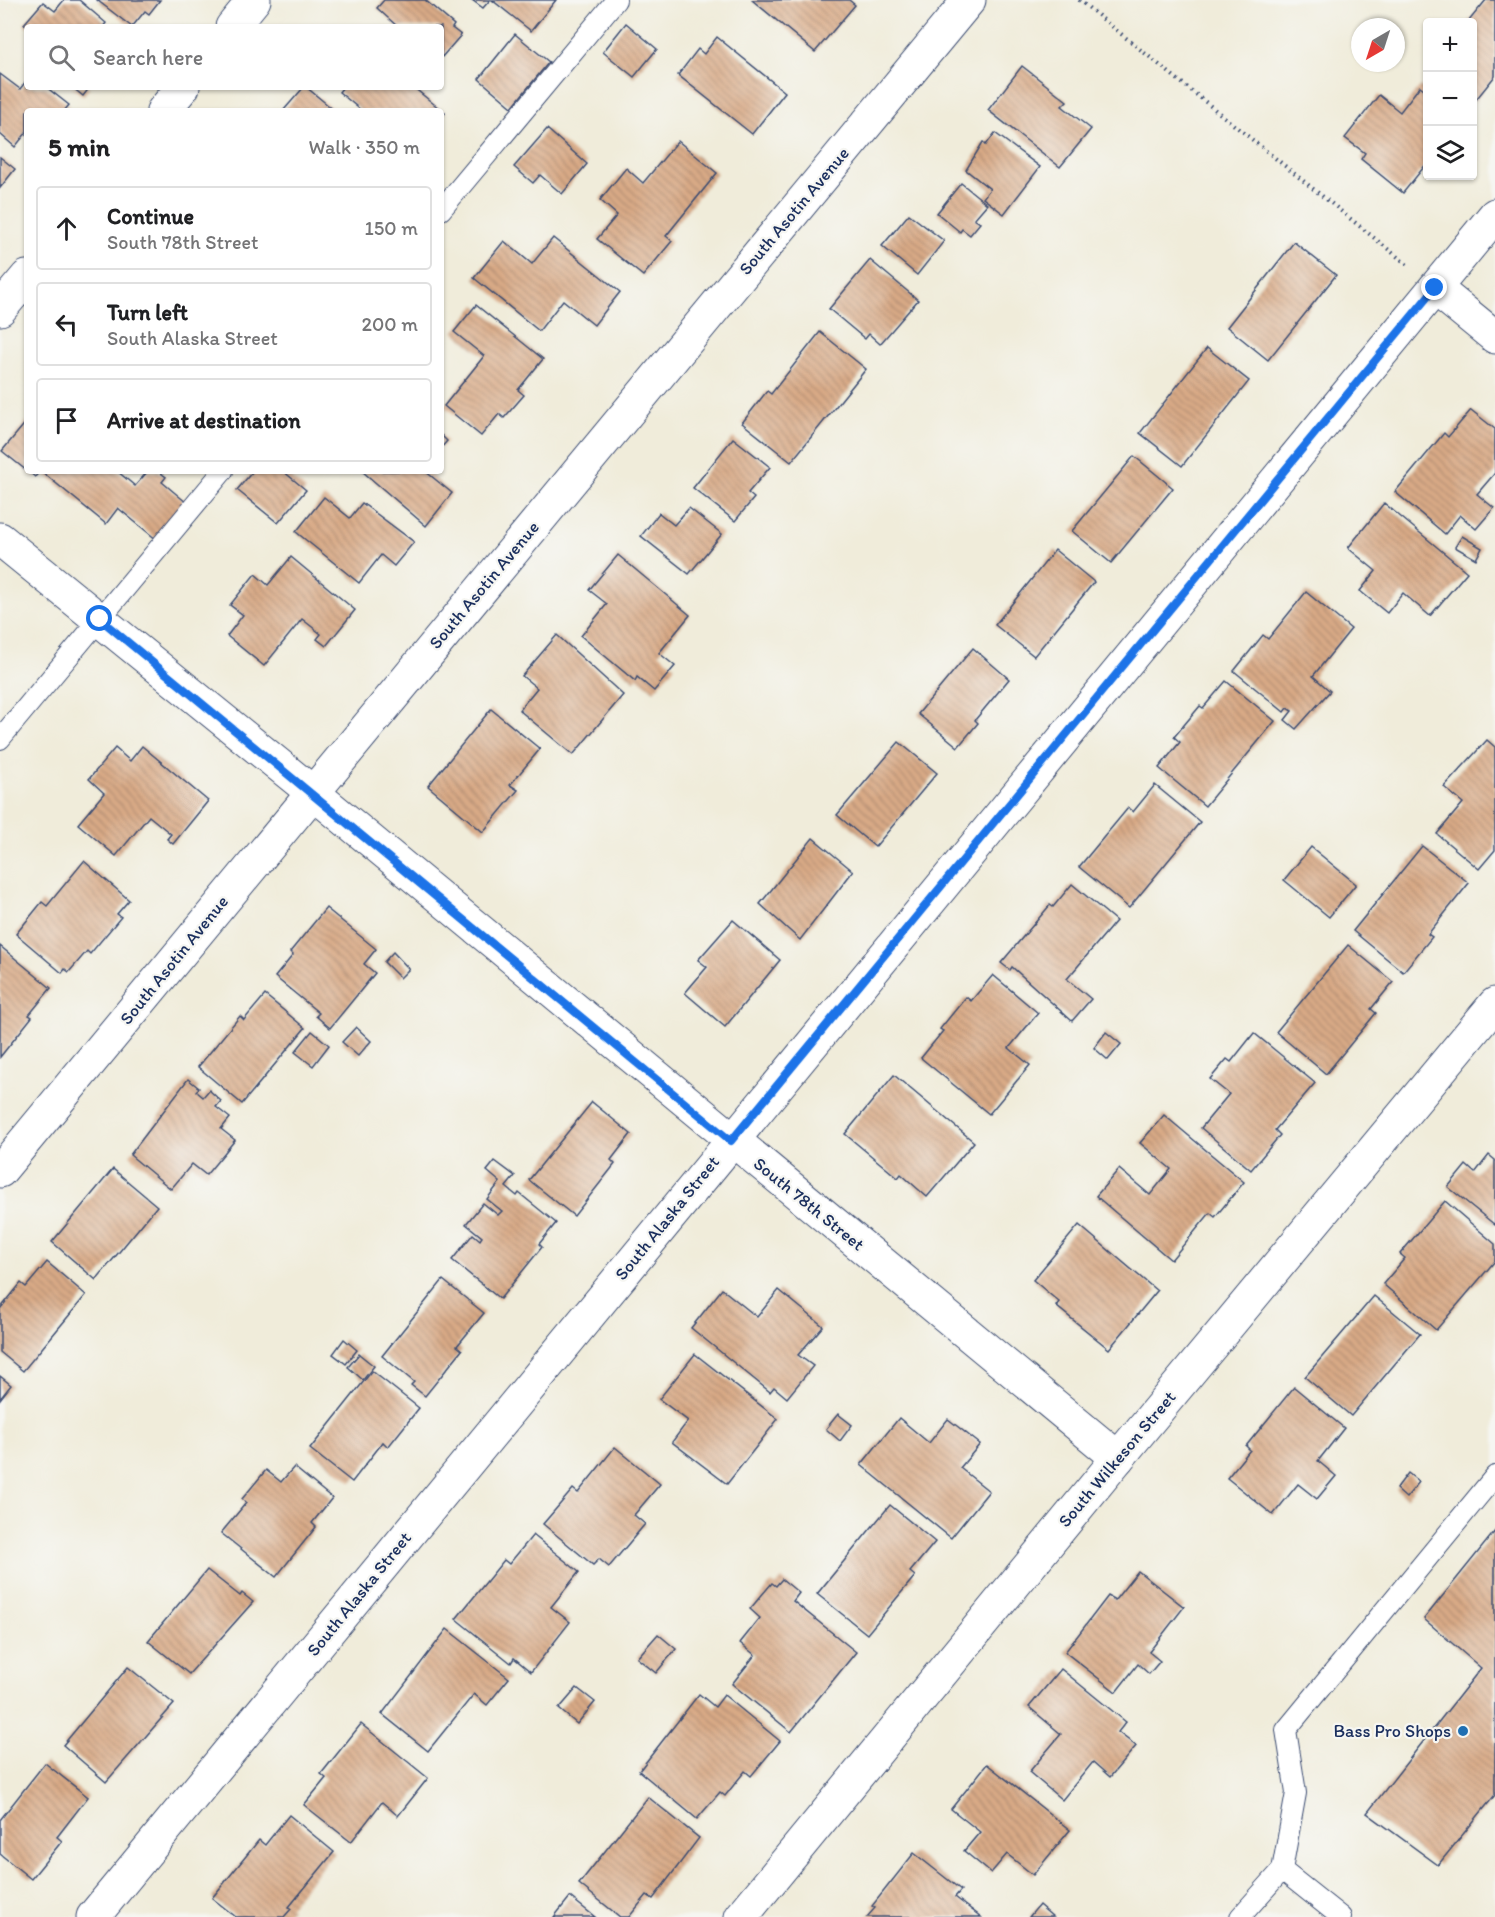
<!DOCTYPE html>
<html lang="en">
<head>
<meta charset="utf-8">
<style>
	body { margin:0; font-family:Itim,sans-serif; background:#f2f2f2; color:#202124 }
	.controls { position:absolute; right:18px; top:18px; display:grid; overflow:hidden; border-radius:6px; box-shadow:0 2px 4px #0004 }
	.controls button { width:54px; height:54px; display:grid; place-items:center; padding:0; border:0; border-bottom:2px solid #e0e0e0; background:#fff; color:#202124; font:30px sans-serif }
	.compass { position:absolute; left:1351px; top:18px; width:54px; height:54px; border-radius:50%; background:#fff; box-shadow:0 2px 4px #0004; rotate:219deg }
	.stop { position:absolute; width:18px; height:18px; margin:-14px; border:4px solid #1a73e8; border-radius:50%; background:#fff }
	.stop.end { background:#1a73e8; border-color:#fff; box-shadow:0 2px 6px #0008 }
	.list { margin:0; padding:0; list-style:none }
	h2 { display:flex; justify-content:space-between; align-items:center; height:78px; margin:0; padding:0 24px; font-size:26px }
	h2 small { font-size:20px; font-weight:400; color:#757577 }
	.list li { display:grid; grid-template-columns:39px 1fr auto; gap:18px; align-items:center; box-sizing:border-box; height:84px; margin:0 12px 12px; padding:0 12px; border:2px solid #e0e0e0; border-radius:6px }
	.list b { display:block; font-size:22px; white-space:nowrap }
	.list p { margin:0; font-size:20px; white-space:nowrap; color:#757577 }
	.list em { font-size:20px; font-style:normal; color:#757577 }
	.icon { flex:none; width:33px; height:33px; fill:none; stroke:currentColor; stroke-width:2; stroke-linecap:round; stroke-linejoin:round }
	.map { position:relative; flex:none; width:1495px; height:1917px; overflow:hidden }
	.search { position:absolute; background:#fff; box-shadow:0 2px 4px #0004; left:24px; top:24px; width:420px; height:66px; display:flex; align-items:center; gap:15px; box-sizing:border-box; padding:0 21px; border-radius:6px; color:#757577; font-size:22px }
	.panel { position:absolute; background:#fff; box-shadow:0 2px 4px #0004; left:24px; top:108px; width:420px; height:366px; border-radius:6px }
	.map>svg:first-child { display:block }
	.building { fill:url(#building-back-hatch) }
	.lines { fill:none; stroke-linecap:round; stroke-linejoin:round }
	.service-casing { stroke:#3b4b71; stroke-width:22 }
	.minor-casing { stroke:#3b4b71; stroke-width:35 }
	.path { stroke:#3b4b71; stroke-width:4; stroke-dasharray:1.5 4.5; stroke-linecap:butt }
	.service { stroke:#fff; stroke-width:20 }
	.minor { stroke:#fff; stroke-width:33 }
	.route { stroke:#1a73e8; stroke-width:8 }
	.poi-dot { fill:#1f6fb2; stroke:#f6f6f2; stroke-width:2 }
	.labels { text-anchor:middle; stroke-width:4.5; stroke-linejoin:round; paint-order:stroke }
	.street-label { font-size:18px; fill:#1b2f5e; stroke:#f6f6f2 }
	.poi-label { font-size:18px; fill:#1b2f5e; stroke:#f6f6f2; text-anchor:end }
</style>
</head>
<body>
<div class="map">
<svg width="1495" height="1917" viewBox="0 0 1495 1917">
	<defs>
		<pattern id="building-back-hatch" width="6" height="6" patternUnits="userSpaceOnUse" patternTransform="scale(1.5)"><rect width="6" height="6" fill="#d9aa86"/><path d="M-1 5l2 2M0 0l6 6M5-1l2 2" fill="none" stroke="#af8b71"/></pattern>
	</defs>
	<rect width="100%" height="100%" fill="#f6f6f2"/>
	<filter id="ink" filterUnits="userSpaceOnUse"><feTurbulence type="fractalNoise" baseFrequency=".0167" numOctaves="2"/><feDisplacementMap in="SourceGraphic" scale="12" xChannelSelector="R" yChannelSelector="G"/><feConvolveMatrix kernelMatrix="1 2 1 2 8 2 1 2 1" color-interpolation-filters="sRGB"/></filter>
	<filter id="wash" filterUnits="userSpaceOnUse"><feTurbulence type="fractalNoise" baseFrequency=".008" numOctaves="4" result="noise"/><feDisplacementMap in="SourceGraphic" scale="24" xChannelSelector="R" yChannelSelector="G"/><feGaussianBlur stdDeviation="1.35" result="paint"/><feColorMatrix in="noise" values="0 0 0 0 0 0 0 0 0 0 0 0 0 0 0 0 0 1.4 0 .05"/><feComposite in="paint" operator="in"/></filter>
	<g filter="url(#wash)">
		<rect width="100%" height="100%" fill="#f0ecda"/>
		<g id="blocks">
			<g class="building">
				<polygon points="64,0 79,0 106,23 103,27 27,27 24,24 43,2 55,11"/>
				<polygon points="97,0 160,0 149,14 145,11 132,27"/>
				<polygon points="384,0 425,0 454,25 452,28 461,35 441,58 441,27 398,27 377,8"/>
				<polygon points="472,0 490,0 483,8"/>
				<polygon points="492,0 556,0 531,31"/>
				<polygon points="752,0 849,0 855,5 815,52"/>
				<polygon points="1486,0 1495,0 1495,76 1474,102 1472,22 1468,22"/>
				<polygon points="626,23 657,49 634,77 603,52"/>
				<polygon points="515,34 549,62 512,107 479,79"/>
				<polygon points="717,37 785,92 752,134 678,75 698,49 704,54"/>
				<polygon points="1022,66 1067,101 1062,106 1091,129 1060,167 988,110"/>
				<polygon points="0,74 20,89 27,80 27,87 46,87 69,105 64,111 27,111 27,132 15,147 0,134"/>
				<polygon points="1420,86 1428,92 1428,162 1403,193 1361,159 1365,153 1345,138 1379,95 1400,112"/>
				<polygon points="72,87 90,87 83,96"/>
				<polygon points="304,87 306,87 335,111 283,111"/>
				<polygon points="343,87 413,87 445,113 441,118 441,111 362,111 339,92"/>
				<polygon points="547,129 587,164 562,194 540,175 533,183 514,167"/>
				<polygon points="995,133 1040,167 1004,214 983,198 990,189 966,170 983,142 986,145"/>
				<polygon points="678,141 717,173 666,236 672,241 643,276 597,239 617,215 600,200 626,168 643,183"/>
				<polygon points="0,157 15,169 0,188"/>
				<polygon points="961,183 987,204 974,219 980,223 970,235 962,229 960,232 937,213"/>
				<polygon points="909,214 944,241 917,275 882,246"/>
				<polygon points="553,238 620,292 594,325 563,300 539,331 474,278 504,241 532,264"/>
				<polygon points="1294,242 1336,275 1268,360 1227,327"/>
				<polygon points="870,260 918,300 880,344 869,334 865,339 829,309"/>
				<polygon points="476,305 543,359 518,390 524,395 504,418 499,414 481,436 444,406 484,356 454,332"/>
				<polygon points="820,332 866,369 791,462 742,423 767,391 771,394"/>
				<polygon points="1207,348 1249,381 1182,466 1140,433"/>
				<polygon points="1471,410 1495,429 1495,473 1477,494 1494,508 1476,529 1460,515 1445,534 1395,492 1444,433 1448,437"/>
				<polygon points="27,421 27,471 2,451"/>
				<polygon points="441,435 447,441 441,448"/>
				<polygon points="733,438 770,467 748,493 754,498 735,521 693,488"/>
				<polygon points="1134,456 1173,488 1111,563 1072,531"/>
				<polygon points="28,471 40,471 35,477"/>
				<polygon points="41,471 117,471 135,486 148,471 158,471 166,477 162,482 187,503 157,540 118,508 106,524"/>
				<polygon points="253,471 283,471 306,490 278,523 237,490"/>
				<polygon points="362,471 425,471 452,493 426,526"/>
				<polygon points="324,497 350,518 362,503 414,542 394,566 381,555 359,583 296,532"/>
				<polygon points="1384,503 1467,572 1430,616 1403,593 1387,613 1360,591 1376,571 1348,548"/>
				<polygon points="689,508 722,534 689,574 641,536 659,513 674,525"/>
				<polygon points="1462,536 1482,548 1476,559 1455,547"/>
				<polygon points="1055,550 1094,582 1034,656 995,625"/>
				<polygon points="618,555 690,615 659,653 675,666 654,691 637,677 635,681 581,636 607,604 589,590"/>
				<polygon points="291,557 355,610 326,646 317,639 321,634 302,619 264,666 227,636 243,615 230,605 255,574 268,585"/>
				<polygon points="1306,592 1351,629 1313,676 1330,691 1296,729 1285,720 1292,711 1287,708 1284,712 1234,671 1263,635 1268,639"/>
				<polygon points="557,635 623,695 573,755 519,710 537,688 522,676"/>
				<polygon points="973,648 1009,679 975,720 978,723 958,747 918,714"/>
				<polygon points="1226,681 1275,721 1205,806 1159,768 1180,742 1174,737 1200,706 1203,708"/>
				<polygon points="491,709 540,749 510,785 518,790 483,832 428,786"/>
				<polygon points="1487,740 1495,747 1495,850 1479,869 1437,834 1463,803 1444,787"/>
				<polygon points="899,742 937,773 875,847 837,815"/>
				<polygon points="142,746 208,801 173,844 167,839 171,834 149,816 116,856 78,824 104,793 89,779 115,748 130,761"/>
				<polygon points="1155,785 1200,822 1129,908 1079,867 1128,808 1133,812"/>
				<polygon points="813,838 853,871 800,940 760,904"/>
				<polygon points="1422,846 1469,883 1428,934 1432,937 1403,972 1353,931"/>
				<polygon points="1311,847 1356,884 1329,917 1284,880"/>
				<polygon points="84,861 129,900 117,914 121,917 90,954 87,951 69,972 65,969 62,973 16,934 42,902 47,906"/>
				<polygon points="1072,884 1116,921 1067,979 1091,999 1072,1021 1012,967 1010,970 1001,963 1050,905 1053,907"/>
				<polygon points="326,908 376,949 364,964 375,973 330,1028 316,1016 319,1013 275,977 293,955 290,952"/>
				<polygon points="733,920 780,960 725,1027 685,993 707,967 698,960"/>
				<polygon points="1348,945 1393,982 1371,1009 1376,1013 1326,1074 1276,1032"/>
				<polygon points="0,946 51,988 29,1015 32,1017 0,1057"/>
				<polygon points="393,952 409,969 400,978 384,962"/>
				<polygon points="993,975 1038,1013 1009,1048 1030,1065 989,1114 921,1058 943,1031 940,1029 966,997 971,1001"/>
				<polygon points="265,995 305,1028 242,1104 198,1067 240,1016 244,1020"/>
				<polygon points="356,1027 371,1041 358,1056 342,1042"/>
				<polygon points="312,1031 329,1045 313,1066 295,1052"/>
				<polygon points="1106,1032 1121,1044 1108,1060 1094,1048"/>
				<polygon points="1254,1033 1315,1083 1275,1130 1280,1135 1251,1170 1201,1128 1229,1094 1210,1079 1227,1059 1231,1062"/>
				<polygon points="894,1075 974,1142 927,1197 901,1174 898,1178 845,1134"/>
				<polygon points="188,1079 199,1088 196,1091 203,1097 209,1090 221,1101 216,1107 230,1118 221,1129 235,1140 206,1175 192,1164 171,1189 130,1155"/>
				<polygon points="592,1102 631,1134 611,1160 615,1164 574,1216 529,1180"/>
				<polygon points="1164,1115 1244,1182 1215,1217 1210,1213 1171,1260 1096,1196 1119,1169 1150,1195 1171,1169 1140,1143"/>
				<polygon points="1489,1155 1495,1160 1495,1225 1448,1187 1466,1165 1475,1173"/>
				<polygon points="495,1161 515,1176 506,1187 517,1196 519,1193 556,1223 539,1244 542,1247 500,1299 452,1260 473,1234 480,1240 482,1237 466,1224 483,1203 498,1215 502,1211 487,1199 500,1182 487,1171"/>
				<polygon points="113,1169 157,1206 96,1280 52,1242"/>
				<polygon points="1445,1201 1495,1244 1495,1261 1436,1330 1383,1284 1405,1258 1400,1254"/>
				<polygon points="1079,1225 1157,1291 1109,1349 1056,1306 1059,1302 1033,1280"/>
				<polygon points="47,1262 86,1295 23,1371 0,1352 0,1309 21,1283 26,1287"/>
				<polygon points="443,1280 484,1313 457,1346 462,1350 425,1396 411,1385 414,1382 382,1356"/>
				<polygon points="722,1289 757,1317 779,1290 823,1326 798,1355 813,1366 787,1398 774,1387 770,1392 691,1328"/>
				<polygon points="1374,1296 1420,1334 1351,1416 1305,1377"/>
				<polygon points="344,1339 357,1350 346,1364 333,1354"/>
				<polygon points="359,1354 374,1366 363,1380 348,1367"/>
				<polygon points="695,1354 778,1419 727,1484 672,1442 688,1421 659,1399"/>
				<polygon points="372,1371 419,1408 388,1447 383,1442 352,1482 310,1449"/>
				<polygon points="0,1376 11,1385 0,1399"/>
				<polygon points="1294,1387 1344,1428 1318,1461 1336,1476 1317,1499 1298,1484 1273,1515 1227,1478 1250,1450 1246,1446"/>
				<polygon points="838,1414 852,1425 840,1441 826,1429"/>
				<polygon points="899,1418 929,1443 948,1419 980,1444 960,1468 989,1491 951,1538 861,1465"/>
				<polygon points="615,1447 660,1484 634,1515 645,1524 609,1567 599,1559 593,1565 543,1524 573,1489 578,1493"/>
				<polygon points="294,1467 332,1498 312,1523 316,1527 276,1577 221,1533 246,1503 242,1499 266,1470 281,1482"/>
				<polygon points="1408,1473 1419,1482 1406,1498 1396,1489"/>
				<polygon points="890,1505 935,1542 910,1572 915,1576 867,1634 817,1594"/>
				<polygon points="1495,1531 1495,1795 1438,1865 1367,1813 1481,1668 1424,1619"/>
				<polygon points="533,1535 579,1572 551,1607 570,1622 531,1672 514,1658 511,1663 456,1619 504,1560 509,1564"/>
				<polygon points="207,1570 240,1596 242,1593 253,1602 189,1674 148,1641"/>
				<polygon points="1138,1571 1184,1607 1149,1652 1160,1661 1149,1674 1138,1664 1116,1692 1065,1652 1108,1596 1115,1600"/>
				<polygon points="782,1579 799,1593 793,1601 856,1652 791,1732 732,1684 755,1655 740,1643 760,1618 750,1609 772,1583 776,1586"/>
				<polygon points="447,1629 509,1678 487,1705 474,1694 428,1751 382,1714"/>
				<polygon points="658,1634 676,1649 656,1673 637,1658"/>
				<polygon points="128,1667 174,1704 106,1782 63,1745"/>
				<polygon points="1061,1669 1126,1722 1118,1732 1136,1746 1110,1777 1093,1762 1062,1800 1029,1772 1061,1734 1029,1707"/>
				<polygon points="577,1688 595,1702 577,1724 559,1709"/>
				<polygon points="699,1694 715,1707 724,1695 780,1741 751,1776 745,1771 725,1796 720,1792 697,1819 639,1771"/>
				<polygon points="361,1724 428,1778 398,1816 382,1802 351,1842 304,1805 326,1778 321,1774"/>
				<polygon points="45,1763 88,1797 57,1837 62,1841 31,1879 0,1854 0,1820"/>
				<polygon points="987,1764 1070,1830 1033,1875 1007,1854 991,1873 964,1851 980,1832 951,1809"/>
				<polygon points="648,1797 699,1838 653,1899 647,1895 629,1917 620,1917 579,1884"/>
				<polygon points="289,1815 334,1852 289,1907 291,1909 284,1917 236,1917 212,1898 259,1840 265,1845"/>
				<polygon points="914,1853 961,1890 955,1897 981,1917 867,1917 875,1908 872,1906"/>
				<polygon points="570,1897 595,1917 554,1917"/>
				<polygon points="1039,1905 1053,1917 1029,1917"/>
			</g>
		</g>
	</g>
	<g filter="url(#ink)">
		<use href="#blocks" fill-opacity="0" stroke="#3b4b71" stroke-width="1.5"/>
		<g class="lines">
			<g class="service-casing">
				<g id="service">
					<polyline points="441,210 616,0"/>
					<polyline points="0,739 223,471"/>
					<polyline points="1282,1870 1341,1917"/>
					<polyline points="1240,1917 1282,1870 1296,1793 1286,1730 1495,1476"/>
				</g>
			</g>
			<g class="minor-casing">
				<g id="minor">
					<polyline points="232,27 254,0"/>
					<polyline points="163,111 183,87"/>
					<polyline points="1435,288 1495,337"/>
					<polyline points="0,309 27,277"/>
					<polyline points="0,539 312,792 1118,1458"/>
					<polyline points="0,1171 969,0"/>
					<polyline points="93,1917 1495,215"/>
					<polyline points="741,1917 1118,1458 1495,1004"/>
				</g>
			</g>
			<polyline class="path" points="1079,0 1409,266"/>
			<use href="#service" class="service"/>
			<use href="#minor" class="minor"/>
		</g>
	</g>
	<g class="lines" filter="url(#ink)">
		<polyline class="route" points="100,619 731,1141 1435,288"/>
	</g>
	<circle class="poi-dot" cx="1463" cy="1731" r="6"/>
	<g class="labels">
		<g class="street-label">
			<text transform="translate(794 211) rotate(-50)" y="6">South Asotin Avenue</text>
			<text transform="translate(484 585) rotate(-50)" y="6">South Asotin Avenue</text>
			<text transform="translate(174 960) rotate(-51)" y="6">South Asotin Avenue</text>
			<text transform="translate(809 1204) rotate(39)" y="6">South 78th Street</text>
			<text transform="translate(667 1218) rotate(-51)" y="6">South Alaska Street</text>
			<text transform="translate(1117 1459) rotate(-50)" y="6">South Wilkeson Street</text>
			<text transform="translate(359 1594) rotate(-51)" y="6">South Alaska Street</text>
		</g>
		<g class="poi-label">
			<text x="1451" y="1737">Bass Pro Shops</text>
		</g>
	</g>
</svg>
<div class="controls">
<button>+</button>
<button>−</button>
<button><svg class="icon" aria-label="layers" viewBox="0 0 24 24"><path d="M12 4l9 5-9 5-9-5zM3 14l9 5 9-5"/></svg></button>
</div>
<svg class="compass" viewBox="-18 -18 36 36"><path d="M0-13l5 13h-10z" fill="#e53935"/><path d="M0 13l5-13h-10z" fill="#757577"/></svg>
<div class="stop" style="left:100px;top:619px"></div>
<div class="stop end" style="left:1435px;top:288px"></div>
<div class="search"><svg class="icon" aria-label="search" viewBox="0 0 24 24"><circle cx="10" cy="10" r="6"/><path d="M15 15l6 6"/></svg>Search here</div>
<section class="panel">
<h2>5 min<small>Walk · 350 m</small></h2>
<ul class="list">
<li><svg class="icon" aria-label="ahead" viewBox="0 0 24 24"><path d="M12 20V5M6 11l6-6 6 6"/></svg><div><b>Continue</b><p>South 78th Street</p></div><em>150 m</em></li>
<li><svg class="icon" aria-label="left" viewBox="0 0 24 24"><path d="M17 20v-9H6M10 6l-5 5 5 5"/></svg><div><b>Turn left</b><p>South Alaska Street</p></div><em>200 m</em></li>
<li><svg class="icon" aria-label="arrive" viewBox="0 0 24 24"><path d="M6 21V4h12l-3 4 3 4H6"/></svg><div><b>Arrive at destination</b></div></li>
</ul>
</section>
</div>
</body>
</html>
